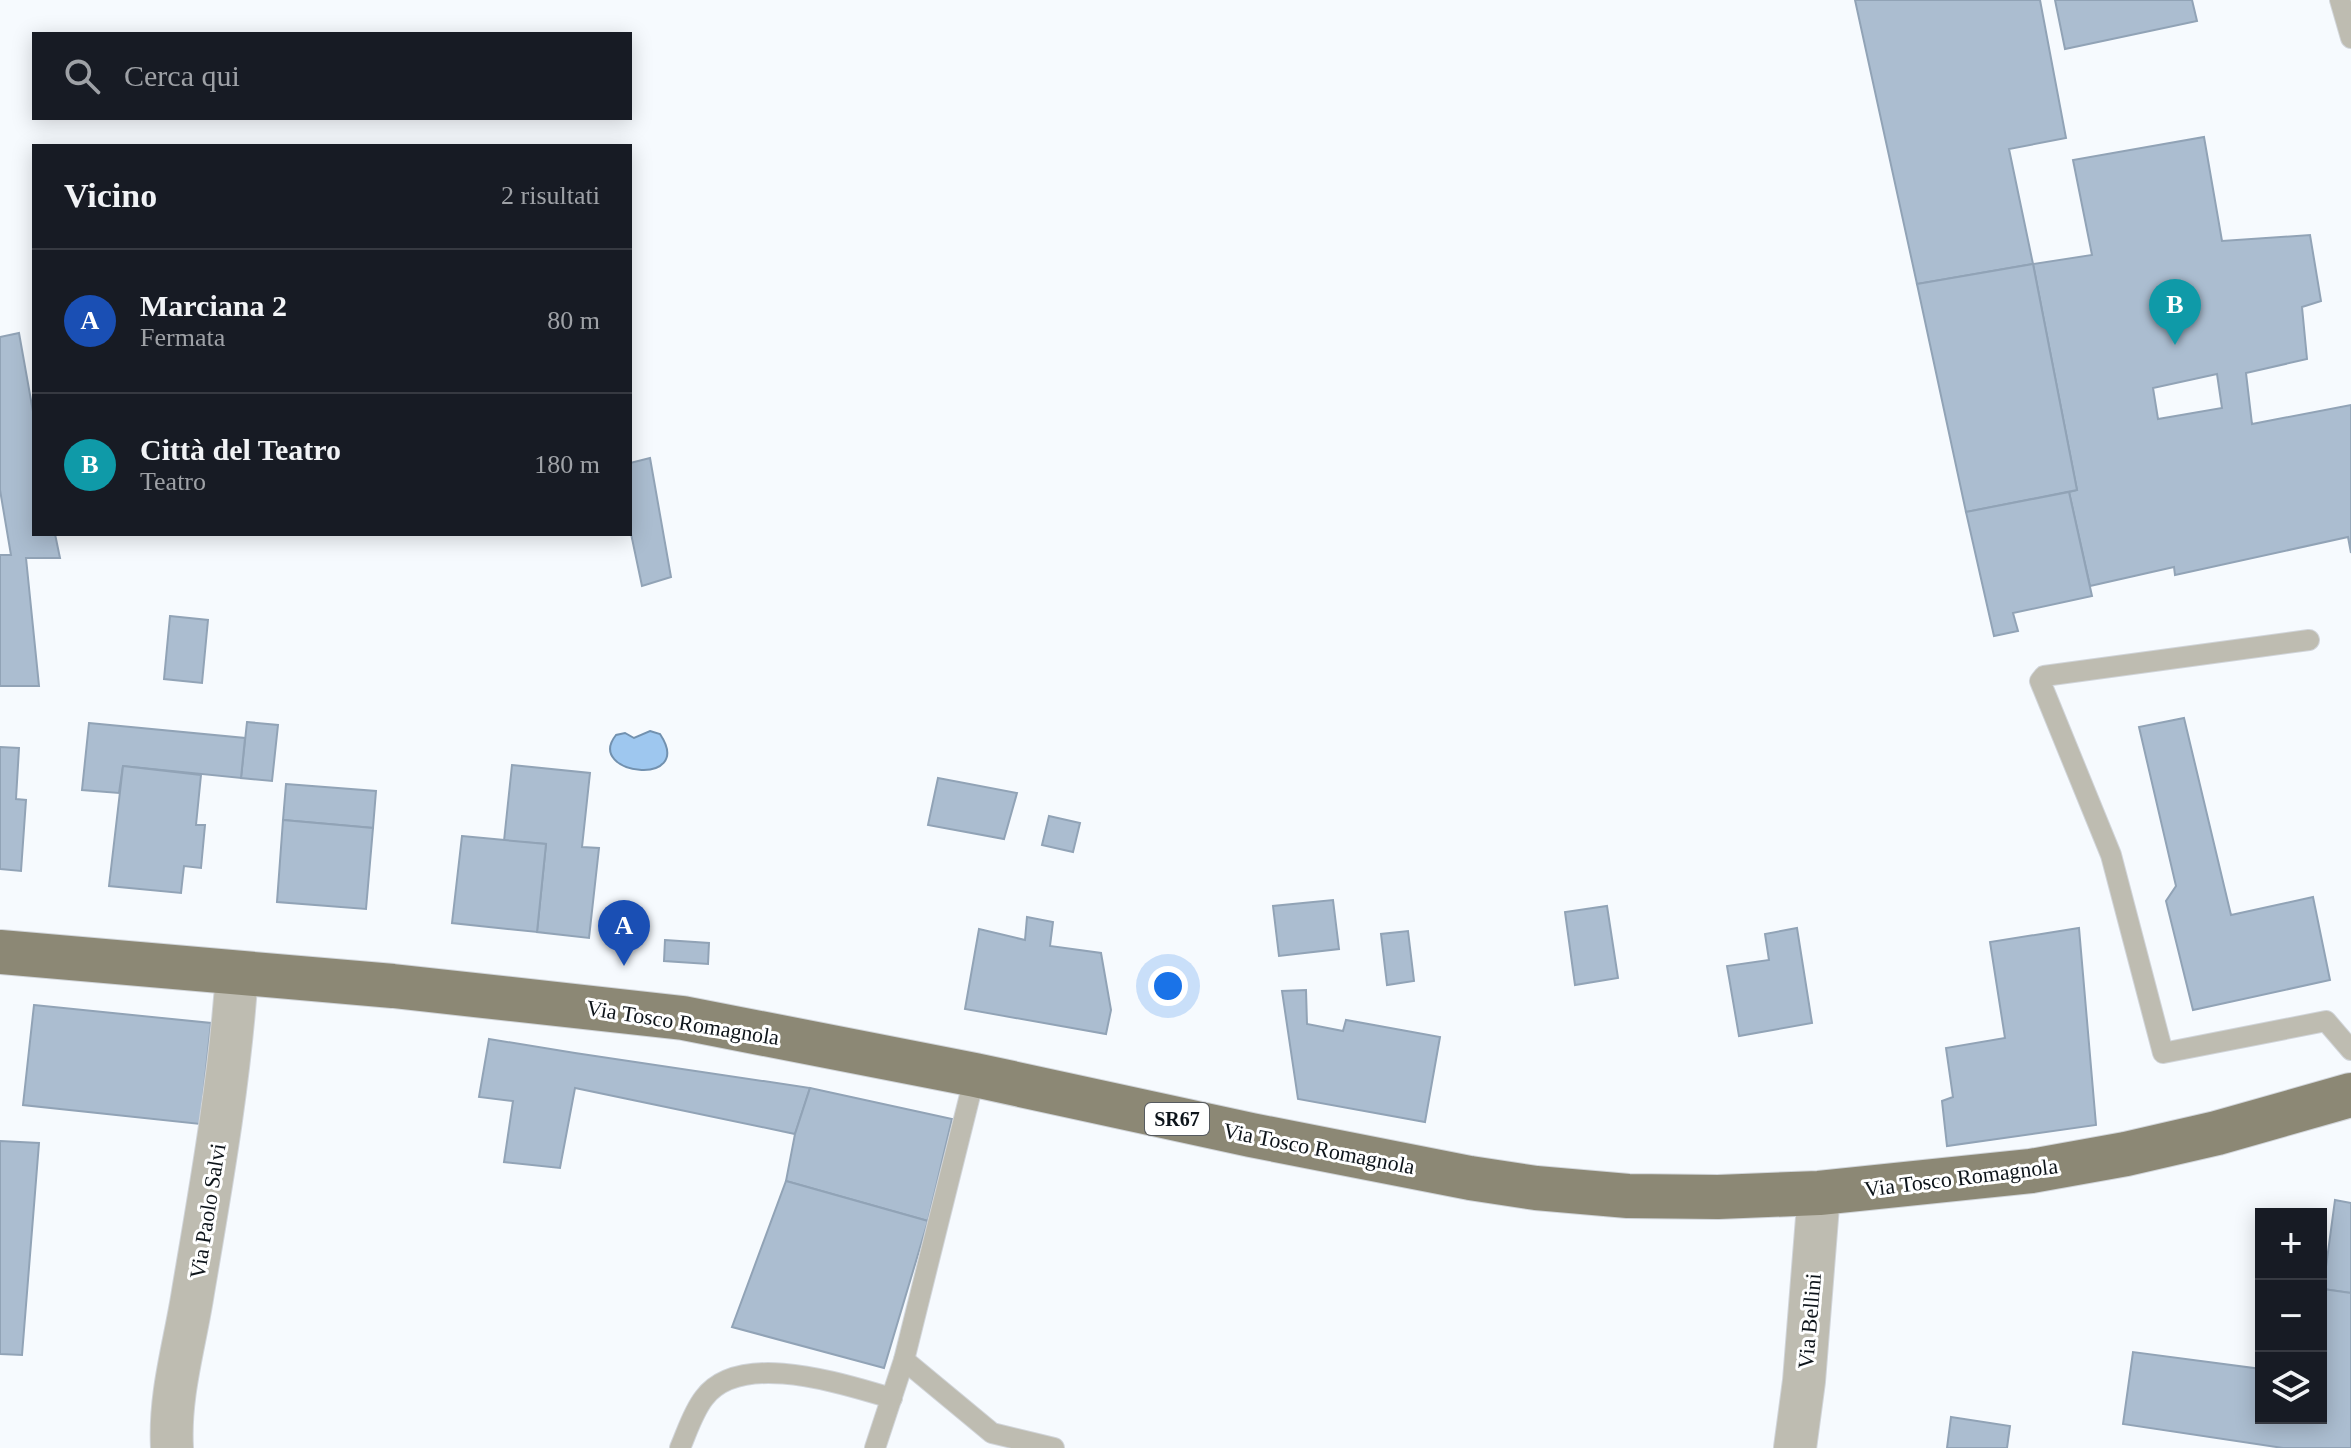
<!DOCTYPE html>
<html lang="it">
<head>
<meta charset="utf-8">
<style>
	body { margin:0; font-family:Georgia,serif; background:#20242c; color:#f1f3f6 }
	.controls { position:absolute; right:24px; bottom:24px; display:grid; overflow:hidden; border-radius:0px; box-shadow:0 4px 20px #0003 }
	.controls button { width:72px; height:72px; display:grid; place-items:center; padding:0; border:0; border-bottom:2px solid #363941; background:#171b24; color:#f1f3f6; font:40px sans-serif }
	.you { position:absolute; left:1168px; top:986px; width:28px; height:28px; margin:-20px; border:6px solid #fff; border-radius:50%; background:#1a73e8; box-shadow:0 0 0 12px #1a73e833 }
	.badge { display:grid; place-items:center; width:52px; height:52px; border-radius:50%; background:#8d7a20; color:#fff; font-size:26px; font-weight:700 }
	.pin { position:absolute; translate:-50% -66px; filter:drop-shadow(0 2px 4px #0008) }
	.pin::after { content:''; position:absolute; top:42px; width:28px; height:24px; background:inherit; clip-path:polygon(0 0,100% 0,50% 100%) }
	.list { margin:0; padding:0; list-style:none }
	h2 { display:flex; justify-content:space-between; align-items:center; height:104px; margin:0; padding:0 32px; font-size:34px }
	h2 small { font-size:26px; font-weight:400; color:#9ea1a6 }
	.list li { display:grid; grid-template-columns:52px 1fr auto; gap:24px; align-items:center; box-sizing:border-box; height:144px; padding:0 32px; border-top:2px solid #363941 }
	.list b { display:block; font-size:30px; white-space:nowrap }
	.list p { margin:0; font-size:26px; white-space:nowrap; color:#9ea1a6 }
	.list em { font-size:26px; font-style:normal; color:#9ea1a6 }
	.icon { flex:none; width:44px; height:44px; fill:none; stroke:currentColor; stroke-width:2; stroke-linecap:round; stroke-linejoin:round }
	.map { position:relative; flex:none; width:2351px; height:1448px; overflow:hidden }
	.search { position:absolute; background:#171b24; box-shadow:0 4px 20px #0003; left:32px; top:32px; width:600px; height:88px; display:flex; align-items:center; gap:20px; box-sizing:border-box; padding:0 28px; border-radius:0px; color:#9ea1a6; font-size:30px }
	.panel { position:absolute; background:#171b24; box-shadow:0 4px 20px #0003; left:32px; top:144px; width:600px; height:392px; border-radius:0px }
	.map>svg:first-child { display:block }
	.water { fill:#9ec7ef; stroke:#7291af; stroke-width:2 }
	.building { fill:#abbdd0; stroke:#91a3b6; stroke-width:2; fill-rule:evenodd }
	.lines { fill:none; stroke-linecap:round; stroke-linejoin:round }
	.service-casing { stroke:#d1d5da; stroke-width:22 }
	.minor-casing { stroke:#d1d5da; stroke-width:44 }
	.primary-casing { stroke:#d1d5da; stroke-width:46 }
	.service { stroke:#bebcb1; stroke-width:20 }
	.minor { stroke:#bebcb1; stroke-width:42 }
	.primary { stroke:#8c8875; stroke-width:44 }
	.labels { text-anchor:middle; stroke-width:6; stroke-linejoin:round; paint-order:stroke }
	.shield { fill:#fff; stroke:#565a5f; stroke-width:2 }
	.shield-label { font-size:20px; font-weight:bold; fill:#0d141a }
	.street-label { font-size:22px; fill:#0d141a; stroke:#fff }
</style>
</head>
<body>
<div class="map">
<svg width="2351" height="1448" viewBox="0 0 2351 1448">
	<rect width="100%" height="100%" fill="#f6fafe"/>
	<path class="water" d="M650 731 660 734C696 788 584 775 616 735L625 733 634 738Z"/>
	<g class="building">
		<polygon points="1855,0 2040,0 2066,138 2009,149 2033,264 1917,284"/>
		<polygon points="2055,0 2192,0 2197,21 2065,49"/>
		<path d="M2204 137 2222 241 2310 235 2321 301 2302 307 2307 359 2246 373 2252 424 2351 405V553L2348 537 2175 575 2174 567 2090 586 2069 492 2077 490 2033 264 2092 255 2073 160ZM2217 374 2222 408 2158 419 2153 388Z"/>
		<polygon points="2033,264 2077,490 1966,512 1917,284"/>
		<polygon points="19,333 34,417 34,534 55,534 60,558 26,558 39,686 0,686 0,555 11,555 0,490 0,337"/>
		<polygon points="650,458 671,577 642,586 630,529 630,463"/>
		<polygon points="2069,492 2092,596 2013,613 2018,631 1994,636 1966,512"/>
		<polygon points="170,616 208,620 202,683 164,679"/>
		<polygon points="2184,718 2231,915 2313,897 2330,980 2193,1010 2166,901 2176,886 2139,727"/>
		<polygon points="247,722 278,725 272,781 241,778"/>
		<polygon points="89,723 245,738 241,778 123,766 119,793 82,790"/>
		<polygon points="0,747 19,748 16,799 26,800 21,871 0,869"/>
		<polygon points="512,765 590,773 582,847 599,848 589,938 537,932 546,844 504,841"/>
		<polygon points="123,766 201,775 196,825 205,825 201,868 184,866 181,893 109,886"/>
		<polygon points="938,778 1017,793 1004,839 928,825"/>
		<polygon points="286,784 376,791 373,828 283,820"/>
		<polygon points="1049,816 1080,823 1073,852 1042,845"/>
		<polygon points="283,820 373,828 366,909 277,902"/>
		<polygon points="462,836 546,844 537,932 452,923"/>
		<polygon points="1333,900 1339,949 1279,956 1273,906"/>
		<polygon points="1607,906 1618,978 1575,985 1565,912"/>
		<polygon points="1027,917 1053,922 1050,946 1101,953 1111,1010 1106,1034 965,1009 979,929 1025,940"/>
		<polygon points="1797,928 1812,1023 1739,1036 1727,966 1769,960 1765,934"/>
		<polygon points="2079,928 2096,1125 1947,1146 1942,1101 1953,1097 1946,1048 2005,1038 1990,942"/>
		<polygon points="1408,931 1414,981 1387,985 1381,934"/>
		<polygon points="665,940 709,943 708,964 664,961"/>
		<polygon points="1306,990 1307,1024 1343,1031 1346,1020 1440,1037 1425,1122 1298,1099 1282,991"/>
		<polygon points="34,1005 211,1023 200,1124 23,1105"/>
		<polygon points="489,1039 575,1053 810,1088 795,1134 575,1088 560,1168 504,1162 513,1101 479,1097"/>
		<polygon points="810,1088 952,1119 928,1221 786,1181 795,1134"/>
		<polygon points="0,1141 39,1143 22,1355 0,1354"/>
		<polygon points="786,1181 928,1221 884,1368 732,1327"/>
		<polygon points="2335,1200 2351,1203 2351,1293 2323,1289"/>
		<polygon points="2323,1289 2351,1293 2351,1448 2283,1448 2123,1424 2133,1352 2261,1369 2261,1418 2321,1418"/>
		<polygon points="1951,1417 2010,1426 2007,1448 1947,1448"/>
	</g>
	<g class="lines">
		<g class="service-casing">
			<g id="service">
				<polyline points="2340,0 2351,38"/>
				<polyline points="2309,640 2044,676 2040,681 2111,855 2163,1053 2326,1021 2351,1050"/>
				<polyline points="904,1360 992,1433 1054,1448"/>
				<path d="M680 1448C687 1432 693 1412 704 1398 741 1349 844 1385 892 1398"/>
				<polyline points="875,1448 904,1360 975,1075"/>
			</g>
		</g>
		<g class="minor-casing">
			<g id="minor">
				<path d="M172 1448C169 1394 185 1344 193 1292 211 1186 230 1080 237 972"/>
				<polyline points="1795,1448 1804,1381 1819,1193"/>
			</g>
		</g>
		<g class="primary-casing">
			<polyline id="primary" points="0,952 393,986 683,1018 975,1075 1251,1135 1470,1178 1536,1188 1628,1196 1718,1197 1819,1193 2031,1171 2126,1154 2217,1133 2351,1095"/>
		</g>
		<use href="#service" class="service"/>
		<use href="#minor" class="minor"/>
		<use href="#primary" class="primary"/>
	</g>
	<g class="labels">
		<rect class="shield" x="1145" y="1103" width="64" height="32" rx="6"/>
		<g class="shield-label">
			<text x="1177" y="1126">SR67</text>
		</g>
		<g class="street-label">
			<text transform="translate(683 1022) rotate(9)" y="8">Via Tosco Romagnola</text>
			<text transform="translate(1319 1148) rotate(11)" y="8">Via Tosco Romagnola</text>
			<text transform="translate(1961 1177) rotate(-7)" y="8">Via Tosco Romagnola</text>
			<text transform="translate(207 1211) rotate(-81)" y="8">Via Paolo Salvi</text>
			<text transform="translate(1809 1321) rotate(-85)" y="8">Via Bellini</text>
		</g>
	</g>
</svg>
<div class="controls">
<button>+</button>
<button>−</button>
<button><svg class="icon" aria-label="layers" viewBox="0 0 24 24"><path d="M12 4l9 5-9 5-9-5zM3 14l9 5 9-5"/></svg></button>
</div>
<div class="you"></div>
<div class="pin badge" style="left:624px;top:966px;background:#1a4fb4">A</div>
<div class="pin badge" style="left:2175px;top:345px;background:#0f9aa8">B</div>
<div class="search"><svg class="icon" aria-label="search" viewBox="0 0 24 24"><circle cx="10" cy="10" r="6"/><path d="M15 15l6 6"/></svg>Cerca qui</div>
<section class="panel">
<h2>Vicino<small>2 risultati</small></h2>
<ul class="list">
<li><span class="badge" style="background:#1a4fb4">A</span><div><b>Marciana 2</b><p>Fermata</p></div><em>80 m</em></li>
<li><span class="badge" style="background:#0f9aa8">B</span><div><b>Città del Teatro</b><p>Teatro</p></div><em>180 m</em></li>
</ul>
</section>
</div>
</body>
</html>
